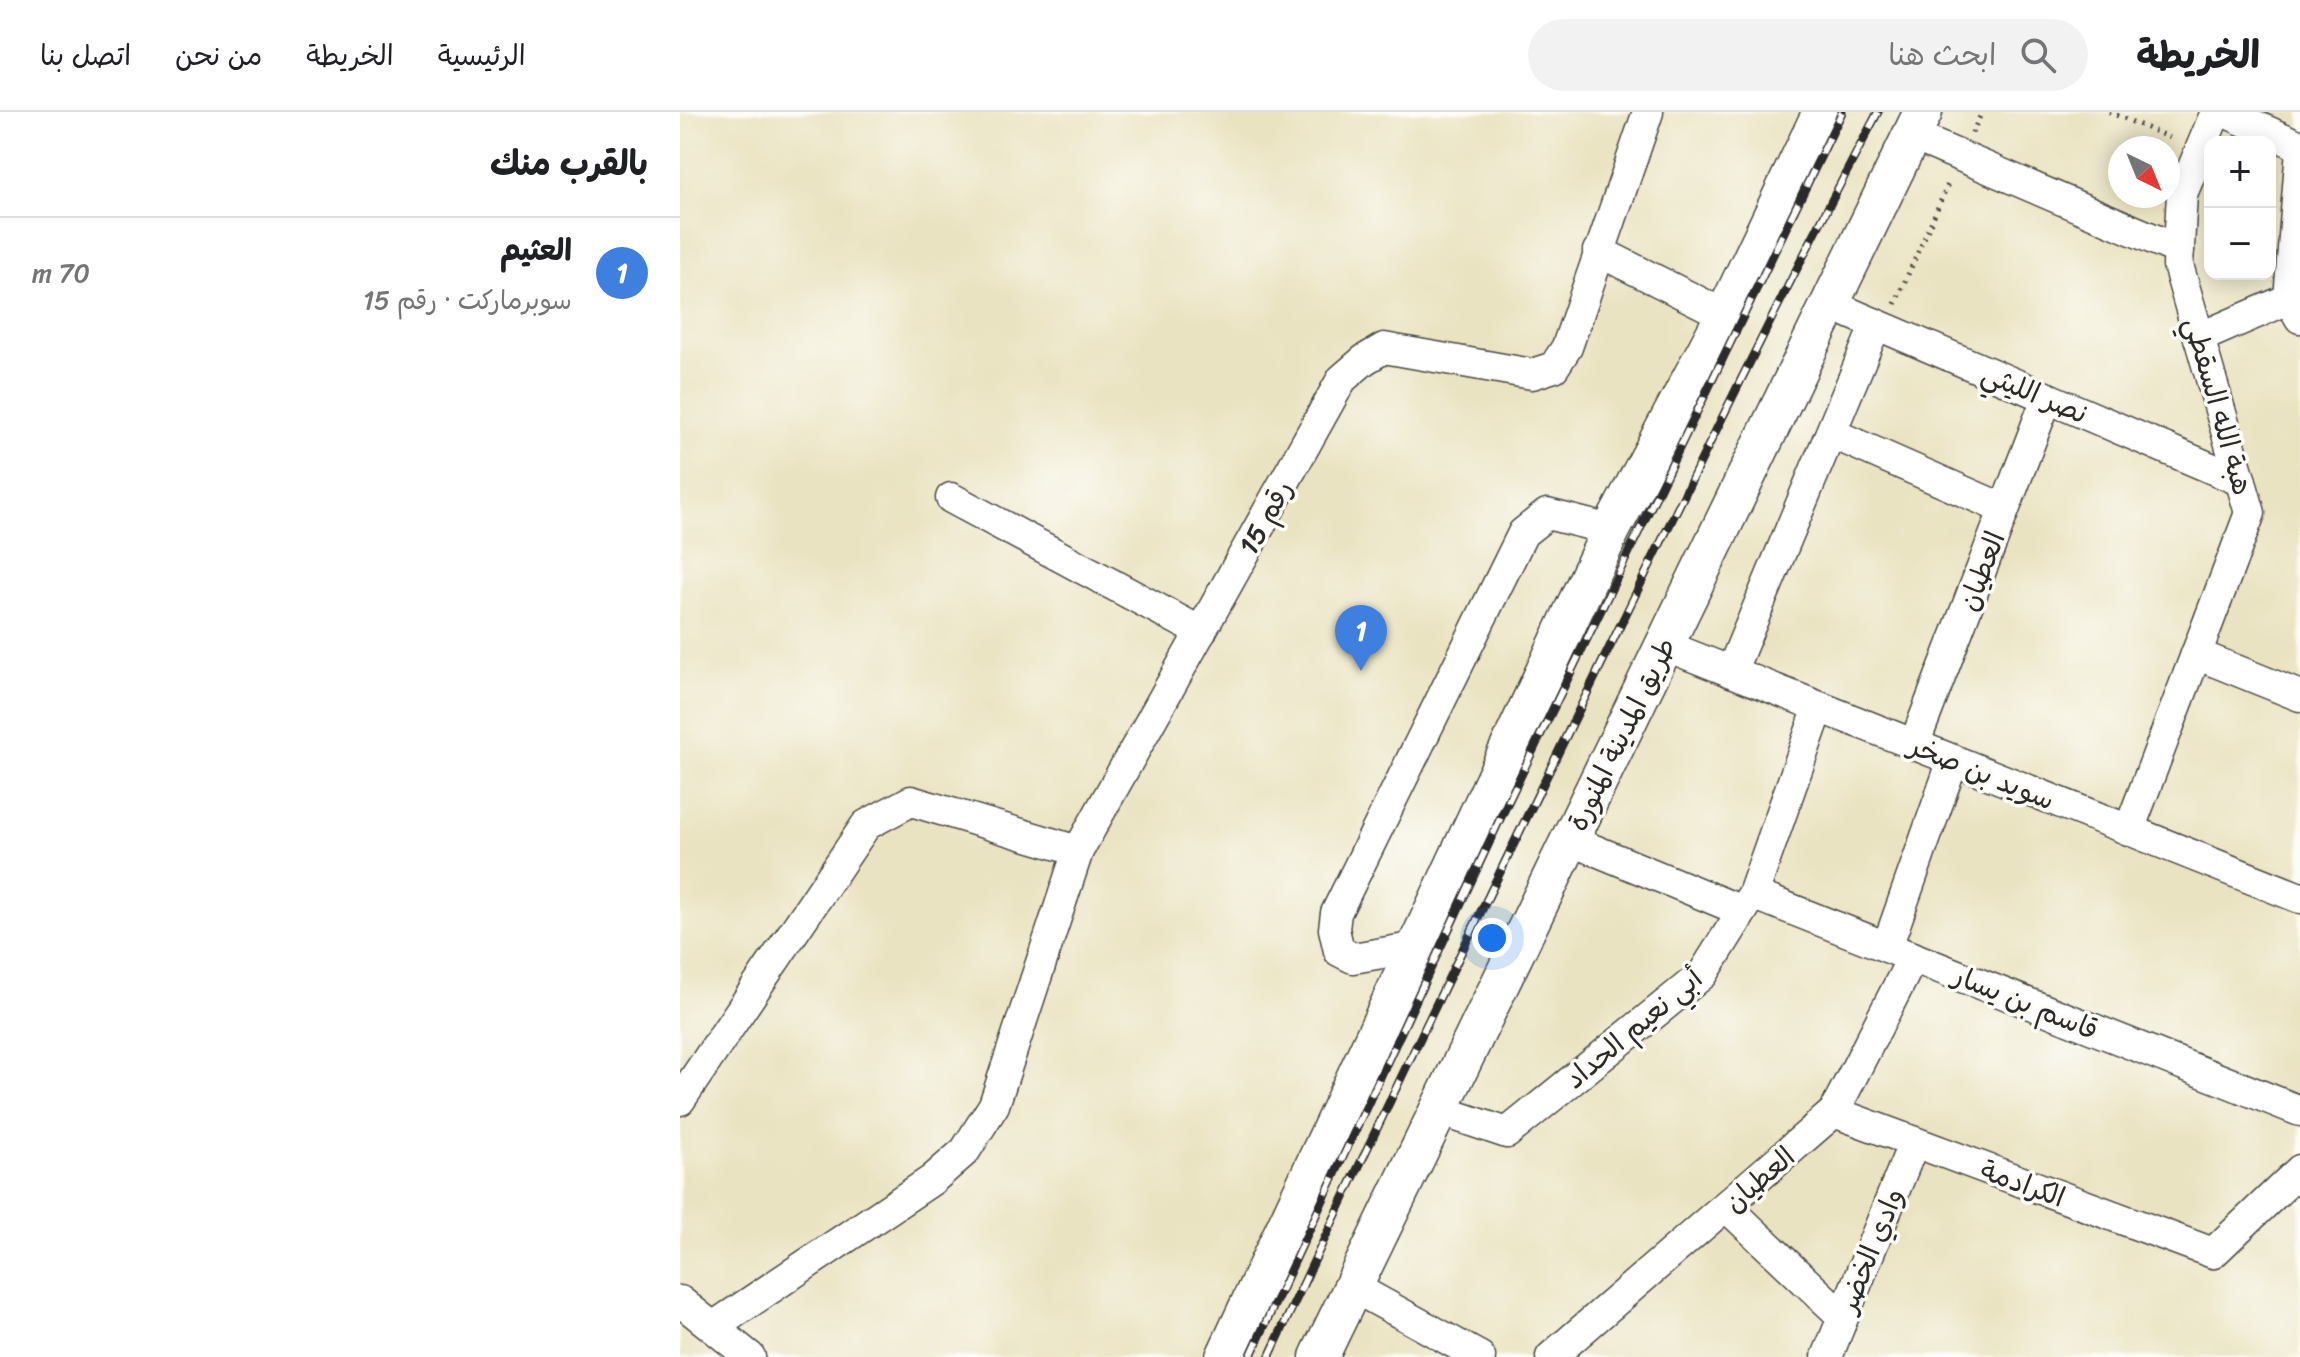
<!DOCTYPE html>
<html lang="ar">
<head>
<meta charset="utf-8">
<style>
	body { margin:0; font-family:Sriracha,"Playpen Sans Arabic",sans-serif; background:#f2f2f2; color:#202124; direction:rtl }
	.controls { position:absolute; right:24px; top:24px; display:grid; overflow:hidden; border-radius:16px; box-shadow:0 4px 20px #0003 }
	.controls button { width:72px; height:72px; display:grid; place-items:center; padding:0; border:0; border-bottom:2px solid #e0e0e0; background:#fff; color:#202124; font:40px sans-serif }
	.compass { position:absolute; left:1428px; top:24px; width:72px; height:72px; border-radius:50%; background:#fff; box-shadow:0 4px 20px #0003; rotate:137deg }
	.you { position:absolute; left:812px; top:826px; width:28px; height:28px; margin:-20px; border:6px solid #fff; border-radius:50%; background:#1a73e8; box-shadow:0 0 0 12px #1a73e833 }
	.badge { display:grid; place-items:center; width:52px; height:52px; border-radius:50%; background:#ea580c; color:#fff; font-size:26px; font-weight:700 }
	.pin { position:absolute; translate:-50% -66px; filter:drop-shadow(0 2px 4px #0008) }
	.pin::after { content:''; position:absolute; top:42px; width:28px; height:24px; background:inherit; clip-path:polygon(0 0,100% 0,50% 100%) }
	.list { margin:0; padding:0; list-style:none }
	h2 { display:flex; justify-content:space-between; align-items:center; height:104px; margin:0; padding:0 32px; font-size:34px }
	h2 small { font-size:26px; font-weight:400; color:#757577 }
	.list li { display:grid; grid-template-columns:52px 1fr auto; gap:24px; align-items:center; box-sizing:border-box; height:112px; padding:0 32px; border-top:2px solid #e0e0e0 }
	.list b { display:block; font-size:30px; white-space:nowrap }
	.list p { margin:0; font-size:26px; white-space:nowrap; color:#757577 }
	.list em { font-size:26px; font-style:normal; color:#757577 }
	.icon { flex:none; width:44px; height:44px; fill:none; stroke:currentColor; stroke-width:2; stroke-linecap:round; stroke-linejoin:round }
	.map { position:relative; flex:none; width:1620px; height:1245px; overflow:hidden; direction:ltr }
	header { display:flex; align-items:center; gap:48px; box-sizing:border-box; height:112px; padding:0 40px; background:#fff; border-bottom:2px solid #e0e0e0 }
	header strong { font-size:38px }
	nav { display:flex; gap:44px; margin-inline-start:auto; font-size:28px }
	.search { width:560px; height:72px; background:#f2f2f2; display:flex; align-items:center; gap:20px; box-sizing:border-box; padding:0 28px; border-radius:44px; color:#757577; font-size:30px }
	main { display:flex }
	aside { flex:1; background:#fff }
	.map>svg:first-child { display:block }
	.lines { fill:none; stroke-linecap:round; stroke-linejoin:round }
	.minor-casing { stroke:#484742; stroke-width:33 }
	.major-casing { stroke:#484742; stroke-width:41 }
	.path { stroke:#484742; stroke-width:5; stroke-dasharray:2 6; stroke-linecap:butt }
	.minor { stroke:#fff; stroke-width:30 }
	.major { stroke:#fff; stroke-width:38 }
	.rail-casing { stroke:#2b2b2b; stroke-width:9 }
	.rail { stroke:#fdfcf7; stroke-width:6; stroke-dasharray:18; stroke-linecap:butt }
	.labels { text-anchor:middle; stroke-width:7; stroke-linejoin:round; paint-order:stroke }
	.street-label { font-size:28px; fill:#2b2b2b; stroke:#fdfcf7 }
</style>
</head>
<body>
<header>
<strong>الخريطة</strong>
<div class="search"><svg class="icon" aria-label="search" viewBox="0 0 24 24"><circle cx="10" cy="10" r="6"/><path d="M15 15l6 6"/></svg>ابحث هنا</div>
<nav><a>الرئيسية</a><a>الخريطة</a><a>من نحن</a><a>اتصل بنا</a></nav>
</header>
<main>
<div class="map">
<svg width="1620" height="1245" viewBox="0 0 1620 1245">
	<rect width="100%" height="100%" fill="#fdfcf7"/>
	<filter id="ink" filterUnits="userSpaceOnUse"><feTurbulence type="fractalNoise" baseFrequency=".0125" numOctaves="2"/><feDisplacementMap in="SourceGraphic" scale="16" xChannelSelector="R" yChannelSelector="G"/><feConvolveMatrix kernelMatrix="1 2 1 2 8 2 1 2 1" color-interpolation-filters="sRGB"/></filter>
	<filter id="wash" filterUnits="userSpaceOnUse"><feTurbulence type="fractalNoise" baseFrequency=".006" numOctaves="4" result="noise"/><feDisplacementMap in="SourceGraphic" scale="32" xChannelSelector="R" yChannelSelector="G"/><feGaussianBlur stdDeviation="1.8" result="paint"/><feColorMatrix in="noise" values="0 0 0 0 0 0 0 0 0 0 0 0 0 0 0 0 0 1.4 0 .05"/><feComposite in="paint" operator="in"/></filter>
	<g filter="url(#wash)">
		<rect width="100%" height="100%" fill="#eae3c1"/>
	</g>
	<g filter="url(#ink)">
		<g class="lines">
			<g class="minor-casing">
				<g id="minor">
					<polyline points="1545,0 1620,34"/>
					<polyline points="1231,23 1499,138"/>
					<polyline points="1620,49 1609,187 1620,206"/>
					<polyline points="918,139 1045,203"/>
					<polyline points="1149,192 1561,369"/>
					<polyline points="1519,226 1620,182"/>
					<polyline points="1151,321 1324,397"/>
					<polyline points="271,386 521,520"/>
					<polyline points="984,533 1620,786"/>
					<polyline points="1516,542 1620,584"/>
					<polyline points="1051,560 1196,212"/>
					<polyline points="1234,633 1367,286"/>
					<polyline points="1449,718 1570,401 1498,153 1502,82 1536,0"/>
					<polyline points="890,728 1062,799"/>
					<polyline points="1073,782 1620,999"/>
					<polyline points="737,835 673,846 659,839 654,817 656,801 843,421 867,402 931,418"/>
					<polyline points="1207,835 1273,648"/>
					<polyline points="0,988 186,713 231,689 398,739 662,267 684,248 704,236 852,262 874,255 887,235 968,0"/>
					<polyline points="759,998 827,1021 1023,862 1073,782 1139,595"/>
					<polyline points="1154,1000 1533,1141 1620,1058"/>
					<polyline points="1047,1095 1163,1205"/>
					<polyline points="673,1175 800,1245"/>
					<polyline points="0,1189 70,1245"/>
					<polyline points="33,1215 252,1068 285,1039 314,993 398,739"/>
					<polyline points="871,1245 1154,1000 1233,845"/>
					<polyline points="1147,1245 1234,1030"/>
				</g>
			</g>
			<g class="major-casing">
				<g id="major">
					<polyline points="545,1245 931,418 1045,203 1142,0"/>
					<polyline points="639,1245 1243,0"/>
				</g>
			</g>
			<g class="path">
				<polyline points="1429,0 1495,28"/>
				<polyline points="1292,21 1302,0"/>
				<polyline points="1215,192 1269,70"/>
			</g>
			<use href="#minor" class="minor"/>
			<use href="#major" class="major"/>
			<g class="rail-casing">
				<g id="rail">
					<polyline points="570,1245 827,692 1162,0"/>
					<path d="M589 1245C696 1016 806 788 917 561 1009 373 1100 185 1198 0"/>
				</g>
			</g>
			<use href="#rail" class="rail"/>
		</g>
	</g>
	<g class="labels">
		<g class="street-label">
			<text transform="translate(1355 281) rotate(23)" y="10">نصر الليثي</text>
			<text transform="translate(1539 294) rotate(74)" y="10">هبة الله السقطي</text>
			<text transform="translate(585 405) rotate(-61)" y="10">رقم 15</text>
			<text transform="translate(1301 459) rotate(-69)" y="10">العطيان</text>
			<text transform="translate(941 622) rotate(-64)" y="10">طريق المدينة المنورة</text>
			<text transform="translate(1302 660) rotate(22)" y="10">سويد بن صخر</text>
			<text transform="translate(1346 890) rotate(22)" y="10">قاسم بن يسار</text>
			<text transform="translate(953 916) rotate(-40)" y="10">أبي نعيم الحداد</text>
			<text transform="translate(1079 1067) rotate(-41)" y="10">العطيان</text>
			<text transform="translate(1343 1071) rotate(20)" y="10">الكرادمة</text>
			<text transform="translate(1190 1138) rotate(-68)" y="10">وادي الخضر</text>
		</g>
	</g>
</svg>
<div class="controls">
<button>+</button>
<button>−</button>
</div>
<svg class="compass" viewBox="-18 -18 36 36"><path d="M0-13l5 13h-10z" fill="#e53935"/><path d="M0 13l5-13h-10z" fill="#757577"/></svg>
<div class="you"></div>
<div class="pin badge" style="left:681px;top:559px;background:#3f7fe0">1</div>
</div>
<aside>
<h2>بالقرب منك<small></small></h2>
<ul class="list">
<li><span class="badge" style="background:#3f7fe0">1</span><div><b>العثيم</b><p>سوبرماركت · رقم 15</p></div><em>70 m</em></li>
</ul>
</aside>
</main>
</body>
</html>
